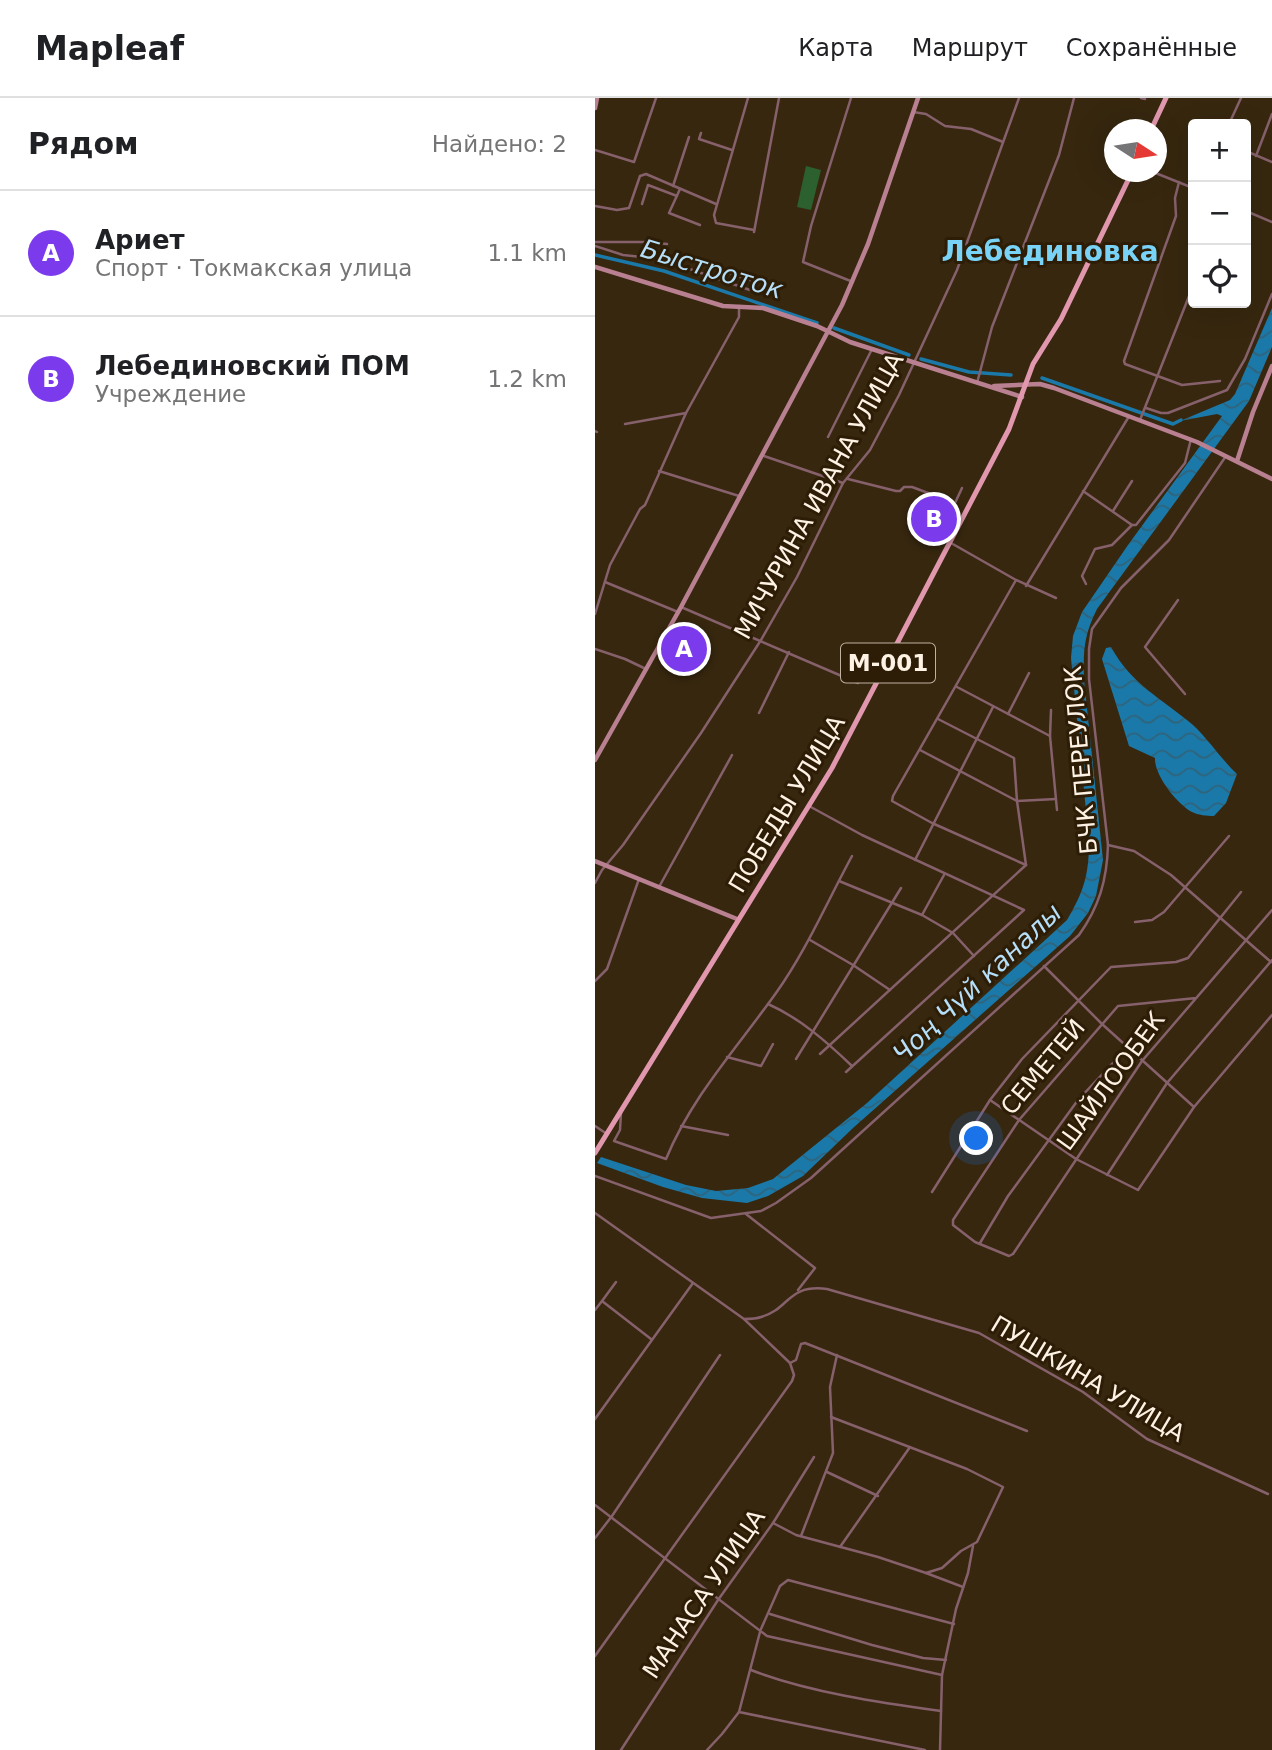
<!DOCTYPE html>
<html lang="ru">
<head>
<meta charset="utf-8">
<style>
	body { margin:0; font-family:"DejaVu Sans",sans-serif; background:#f6f6f6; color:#202124 }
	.controls { position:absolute; right:21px; top:21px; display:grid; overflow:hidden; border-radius:7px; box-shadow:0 7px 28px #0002 }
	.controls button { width:63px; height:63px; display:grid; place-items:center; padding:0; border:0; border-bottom:2px solid #e0e0e0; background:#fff; color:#202124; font:35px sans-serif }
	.compass { position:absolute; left:509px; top:21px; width:63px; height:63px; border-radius:50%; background:#fff; box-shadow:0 7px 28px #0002; rotate:102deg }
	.you { position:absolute; left:382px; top:1041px; width:24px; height:24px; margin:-18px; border:5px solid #fff; border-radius:50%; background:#1a73e8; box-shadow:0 0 0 10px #1a73e833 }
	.badge { display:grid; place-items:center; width:46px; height:46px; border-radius:50%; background:#7c3aed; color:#fff; font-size:23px; font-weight:700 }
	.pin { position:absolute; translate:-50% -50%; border:4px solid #fff; box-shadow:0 2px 7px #0006 }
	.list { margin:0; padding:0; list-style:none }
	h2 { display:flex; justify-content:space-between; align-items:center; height:91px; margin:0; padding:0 28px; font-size:30px }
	h2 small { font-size:23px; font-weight:400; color:#757577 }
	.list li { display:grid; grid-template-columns:46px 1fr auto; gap:21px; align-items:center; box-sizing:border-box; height:126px; padding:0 28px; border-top:2px solid #e0e0e0 }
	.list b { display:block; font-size:26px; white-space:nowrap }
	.list p { margin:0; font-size:23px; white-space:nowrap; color:#757577 }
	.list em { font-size:23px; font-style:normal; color:#757577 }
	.icon { flex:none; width:38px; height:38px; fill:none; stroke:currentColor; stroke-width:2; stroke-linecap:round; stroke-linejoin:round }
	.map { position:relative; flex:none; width:677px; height:1652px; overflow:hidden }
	header { display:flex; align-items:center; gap:42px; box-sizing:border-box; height:98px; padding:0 35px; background:#fff; border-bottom:2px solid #e0e0e0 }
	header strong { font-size:33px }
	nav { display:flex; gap:38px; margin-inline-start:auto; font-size:24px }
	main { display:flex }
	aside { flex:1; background:#fff }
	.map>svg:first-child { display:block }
	.pitch { fill:#2c602e }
	.water { fill:url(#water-waves) }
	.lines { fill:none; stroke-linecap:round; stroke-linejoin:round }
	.canal { stroke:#1a79a8; stroke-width:3.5 }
	.street { stroke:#86616c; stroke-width:2.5 }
	.secondary { stroke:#b98091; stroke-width:4.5 }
	.primary { stroke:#e197ae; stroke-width:5 }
	.labels { text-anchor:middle; stroke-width:6; stroke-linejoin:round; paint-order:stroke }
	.shield { fill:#2d1d06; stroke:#bfb2a1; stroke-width:2 }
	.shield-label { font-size:23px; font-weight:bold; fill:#fef2e4 }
	.street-label { font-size:24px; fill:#fef2e4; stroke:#2d1d06 }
	.water-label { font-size:26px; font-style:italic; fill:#b5def8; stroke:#2d1d06 }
	.quarter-label { font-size:28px; font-weight:bold; fill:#79d3f7; stroke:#2d1d06 }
</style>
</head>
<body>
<header>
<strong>Mapleaf</strong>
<nav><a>Карта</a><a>Маршрут</a><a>Сохранённые</a></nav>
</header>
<main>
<aside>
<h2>Рядом<small>Найдено: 2</small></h2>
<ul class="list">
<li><span class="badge">A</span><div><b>Ариет</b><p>Спорт · Токмакская улица</p></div><em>1.1 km</em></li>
<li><span class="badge">B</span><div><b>Лебединовский ПОМ</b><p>Учреждение</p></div><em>1.2 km</em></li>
</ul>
</aside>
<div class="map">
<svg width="677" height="1652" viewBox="0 0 677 1652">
	<defs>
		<pattern id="water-waves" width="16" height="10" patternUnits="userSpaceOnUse" patternTransform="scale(1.75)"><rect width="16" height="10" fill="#1a79a8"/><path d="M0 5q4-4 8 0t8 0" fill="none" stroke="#30637b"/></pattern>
	</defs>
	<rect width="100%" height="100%" fill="#37270f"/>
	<g class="pitch">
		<polygon points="211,68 226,72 216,112 202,109"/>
		<polygon points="80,539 92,545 96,540 107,547 96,567 71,556"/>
	</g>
	<g class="water">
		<path d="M677 210V249L654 303 502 511C489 537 488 552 489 582L508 762 501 798 493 815 475 838 258 1030 208 1078 173 1098 152 1105 107 1100 68 1089 2 1065 6 1059 91 1087 121 1093 153 1090 178 1081 272 1005 472 822C489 793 494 777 494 743L476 560 478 538 487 514 533 447 627 318 622 316 585 323 635 302 640 296Z"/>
		<path d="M516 549C537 587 566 600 598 627 614 642 626 661 642 676L631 705 619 718C612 718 603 717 597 714 582 706 559 677 560 660L534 648 507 561 511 550Z"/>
	</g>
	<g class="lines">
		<g class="canal">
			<polyline points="0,157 69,173 222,225"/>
			<polyline points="239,230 314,257"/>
			<polyline points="326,261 374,274 416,277"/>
			<polyline points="447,280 578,326 586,322"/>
		</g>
		<g class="street">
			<polyline points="153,0 119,117 121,125 159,132"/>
			<polyline points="256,0 216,128 208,164 258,184"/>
			<polyline points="546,0 550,1"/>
			<polyline points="318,14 331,16 350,28 376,31 408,44"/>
			<polyline points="634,26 646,0"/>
			<polyline points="106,35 104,41 137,52"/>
			<polyline points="0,52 39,64 61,0"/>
			<polyline points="651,53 677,64"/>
			<polyline points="661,58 677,16"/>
			<polyline points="558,74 598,90"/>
			<polyline points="584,84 580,100 581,118 529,263 530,266 587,287 625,283"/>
			<polyline points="78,88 94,39"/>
			<polyline points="85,91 74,115 105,127"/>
			<polyline points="47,106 53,87 82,98"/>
			<polyline points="0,108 22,112 34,110 45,78 51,76 121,106"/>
			<polyline points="651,113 677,124"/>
			<polyline points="159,134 184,0"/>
			<polyline points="0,144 53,144 72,146"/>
			<polyline points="0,148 28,157 66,161 90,160 158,183 155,192 66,161"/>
			<polyline points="382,285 397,229 464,57 479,0"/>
			<polyline points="551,310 566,315 573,315 632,292 650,261 677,196"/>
			<polyline points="545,322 598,188"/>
			<polyline points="30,326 91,315"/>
			<polyline points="0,333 2,334"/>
			<polyline points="233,339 277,251"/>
			<polyline points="169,358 248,385"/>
			<polyline points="64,373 144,398"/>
			<polyline points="253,381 301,393 305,393 309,389 317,389 360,405 367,390"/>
			<polyline points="488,393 537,427 541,427 590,365 596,341"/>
			<polyline points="518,413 537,383"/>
			<polyline points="356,445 421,482 461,500"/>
			<polyline points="421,482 298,698 297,703 337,725 431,767"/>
			<polyline points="10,484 83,514"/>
			<polyline points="491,486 487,478 500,451 517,447 537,427"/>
			<polyline points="431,488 533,320"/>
			<polyline points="583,502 550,549 590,596"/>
			<polyline points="86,509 263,585"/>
			<polyline points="0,516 15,467 45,411 50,407 91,315 144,219 144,208"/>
			<polyline points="0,551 30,561 51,571"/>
			<polyline points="362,589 455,638"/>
			<polyline points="456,612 455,638 462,712"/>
			<polyline points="164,615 194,554"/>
			<polyline points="413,616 434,575"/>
			<polyline points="325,652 422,703 419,660 343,621"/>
			<polyline points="214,708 267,737 429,812 251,974"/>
			<polyline points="513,747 539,753 576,777 676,864"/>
			<polyline points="320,762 398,609"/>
			<polyline points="431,767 422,703 461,701"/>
			<polyline points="244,783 327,817 358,835 379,858"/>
			<polyline points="0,785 7,772 28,747 106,635 166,542 202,479 248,385 275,352 304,297 362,172 424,0"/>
			<polyline points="64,789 137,657"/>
			<polyline points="327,817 349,777"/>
			<polyline points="540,824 557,822 569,814 634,738"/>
			<polyline points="215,842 258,867 295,892"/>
			<polyline points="449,868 507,926 599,1009"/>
			<polyline points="0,883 12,871 44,781"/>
			<polyline points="601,900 523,908 424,1022 358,1122 358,1127 380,1144 414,1158 418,1156 547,963 677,812"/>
			<path d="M173 906C205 920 233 945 257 968"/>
			<polyline points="225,956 431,767"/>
			<polyline points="132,959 166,968 178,946"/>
			<polyline points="201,961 306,790"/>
			<polyline points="395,1002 481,1061 543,1092 599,1009 677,917"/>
			<path d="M26 1015 25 1032 19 1043 71 1061C97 998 142 950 181 895 211 853 232 804 257 758"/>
			<polyline points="0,1028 12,1036"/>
			<polyline points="86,1028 133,1037"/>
			<polyline points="512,1077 572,985 677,862"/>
			<path d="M0 1078 116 1120 166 1113 181 1105 216 1080 484 837C504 809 512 782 513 747L494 581V551L497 531 526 490 574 442 631 358"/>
			<polyline points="337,1094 395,1002 427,961 516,869 581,864 593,860 646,794"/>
			<polyline points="0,1115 149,1221 195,1265 199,1277 197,1283 0,1558"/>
			<polyline points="151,1116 220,1170 203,1192"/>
			<polyline points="385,1145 413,1098 483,1002 532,950"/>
			<polyline points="7,1203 21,1184"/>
			<polyline points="0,1212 7,1203 56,1241"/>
			<path d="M149 1221C154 1221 161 1221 166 1219 195 1211 192 1186 232 1191L384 1235 488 1294 552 1341 673 1396"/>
			<polyline points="195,1265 201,1262 206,1246 210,1245 432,1333"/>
			<polyline points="0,1321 98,1185"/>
			<polyline points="232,1374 283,1398"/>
			<polyline points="0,1407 172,1538 347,1577 345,1652"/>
			<polyline points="178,1425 201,1437 283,1459 331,1475 347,1470 366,1453 382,1444 408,1389 372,1371 236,1319"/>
			<polyline points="206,1438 238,1355 235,1289 242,1257"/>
			<polyline points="0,1440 17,1418 125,1257"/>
			<polyline points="245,1449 315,1349"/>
			<polyline points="331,1475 368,1489"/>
			<polyline points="175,1516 277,1547 328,1560 351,1562"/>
			<polyline points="166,1531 185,1488 193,1482 359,1526"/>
			<polyline points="165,1534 144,1614 330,1652"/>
			<path d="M156 1572C212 1594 287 1605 346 1613"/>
			<polyline points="347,1577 361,1511 373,1475 378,1448"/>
			<polyline points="26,1652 123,1502 178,1425 219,1359"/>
			<polyline points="112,1652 127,1636 144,1614"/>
		</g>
		<g class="secondary">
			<polyline points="0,10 2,0"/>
			<polyline points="0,169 128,208 168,210 222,228 255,244 427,299"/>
			<polyline points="399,288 445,286 459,290 602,344 677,381"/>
			<polyline points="642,363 658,314 677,268"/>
			<polyline points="0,662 86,509 247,207 273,146 323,0"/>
			<polyline points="0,763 142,821"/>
		</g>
		<g class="primary">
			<polyline points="556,32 571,0"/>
			<polyline points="0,1055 237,670 414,331 438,266 466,221 537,74"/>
		</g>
	</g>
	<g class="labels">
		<rect class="shield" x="246" y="545.5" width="94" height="39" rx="5"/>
		<g class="shield-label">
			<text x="293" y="573">М-001</text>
		</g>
		<g class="street-label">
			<text transform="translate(224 398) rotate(-61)" y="8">МИЧУРИНА ИВАНА УЛИЦА</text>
			<text transform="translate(486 662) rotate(-95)" y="8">БЧК ПЕРЕУЛОК</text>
			<text transform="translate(192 706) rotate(-59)" y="8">ПОБЕДЫ УЛИЦА</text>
			<text transform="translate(448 969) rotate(-50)" y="8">СЕМЕТЕЙ</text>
			<text transform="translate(516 983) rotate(-54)" y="8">ШАЙЛООБЕК</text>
			<text transform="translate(493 1281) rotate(31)" y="8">ПУШКИНА УЛИЦА</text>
			<text transform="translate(109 1496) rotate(-56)" y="8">МАНАСА УЛИЦА</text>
		</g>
		<g class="water-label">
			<text transform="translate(117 171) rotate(17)" y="9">Быстроток</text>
			<text transform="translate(382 885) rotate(-43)" y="9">Чоң Чүй каналы</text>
		</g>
		<g class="quarter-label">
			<text x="455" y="163">Лебединовка</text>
		</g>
	</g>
</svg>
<div class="controls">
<button>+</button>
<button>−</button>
<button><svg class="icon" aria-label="locate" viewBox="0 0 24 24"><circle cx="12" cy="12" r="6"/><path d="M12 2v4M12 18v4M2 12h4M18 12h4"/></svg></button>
</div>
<svg class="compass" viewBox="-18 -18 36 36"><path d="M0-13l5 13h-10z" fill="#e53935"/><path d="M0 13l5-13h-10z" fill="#757577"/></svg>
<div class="you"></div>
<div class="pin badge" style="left:89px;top:551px">A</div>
<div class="pin badge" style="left:339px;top:421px">B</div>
</div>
</main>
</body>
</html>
